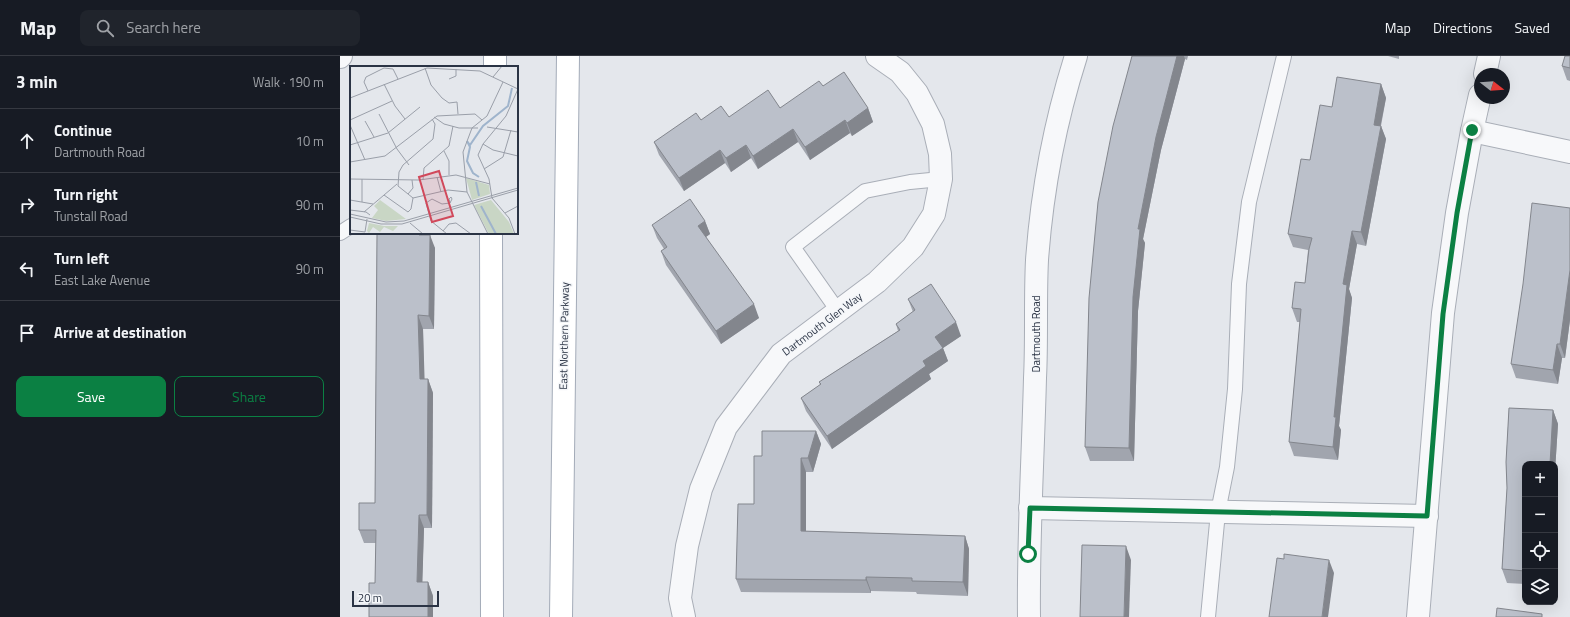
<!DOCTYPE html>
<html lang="en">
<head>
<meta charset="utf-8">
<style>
	body { margin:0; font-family:"Titillium Web",sans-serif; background:#20242c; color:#f1f3f6 }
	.controls { position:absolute; right:12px; bottom:12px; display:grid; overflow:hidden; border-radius:8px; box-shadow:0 4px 16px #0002 }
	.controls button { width:36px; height:36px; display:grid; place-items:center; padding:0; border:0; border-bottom:1px solid #363941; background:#171b24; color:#f1f3f6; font:20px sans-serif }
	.compass { position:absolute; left:1134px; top:12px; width:36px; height:36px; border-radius:50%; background:#171b24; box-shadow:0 4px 16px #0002; rotate:107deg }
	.scale { position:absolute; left:12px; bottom:10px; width:87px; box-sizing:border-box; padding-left:4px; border:2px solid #2b3445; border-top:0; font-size:11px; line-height:14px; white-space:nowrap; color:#2b3445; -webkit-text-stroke:3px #f4f6f9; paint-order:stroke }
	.stop { position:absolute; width:12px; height:12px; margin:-9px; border:3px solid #0b8043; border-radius:50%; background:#fff }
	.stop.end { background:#0b8043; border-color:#fff; box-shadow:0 1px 4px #0008 }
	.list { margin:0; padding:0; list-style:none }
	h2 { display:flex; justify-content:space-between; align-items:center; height:52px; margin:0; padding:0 16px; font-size:17px }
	h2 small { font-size:13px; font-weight:400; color:#9ea1a6 }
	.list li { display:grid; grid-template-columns:26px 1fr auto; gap:12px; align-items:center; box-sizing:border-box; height:64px; padding:0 16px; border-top:1px solid #363941 }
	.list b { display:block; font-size:15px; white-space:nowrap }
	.list p { margin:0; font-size:13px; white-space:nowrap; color:#9ea1a6 }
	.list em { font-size:13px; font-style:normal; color:#9ea1a6 }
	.actions { display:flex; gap:8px; padding:12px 16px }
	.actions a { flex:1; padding:9px 0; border:1px solid #0b8043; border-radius:8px; text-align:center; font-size:14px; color:#0b8043 }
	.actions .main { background:#0b8043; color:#fff }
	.icon { flex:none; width:22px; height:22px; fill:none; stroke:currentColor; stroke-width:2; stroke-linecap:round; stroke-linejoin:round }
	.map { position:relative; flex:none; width:1230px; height:561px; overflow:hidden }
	header { display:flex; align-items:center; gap:24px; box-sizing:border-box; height:56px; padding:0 20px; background:#171b24; border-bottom:1px solid #363941 }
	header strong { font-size:19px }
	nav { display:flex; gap:22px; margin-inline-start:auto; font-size:14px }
	.search { width:280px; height:36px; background:#20242c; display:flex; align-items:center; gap:10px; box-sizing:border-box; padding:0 14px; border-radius:8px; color:#9ea1a6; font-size:15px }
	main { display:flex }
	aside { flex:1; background:#171b24 }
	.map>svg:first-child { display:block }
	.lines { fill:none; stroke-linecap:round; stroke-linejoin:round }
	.service-casing { stroke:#a9aeb7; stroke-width:16 }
	.minor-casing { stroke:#a9aeb7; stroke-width:24 }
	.tertiary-casing { stroke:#a9aeb7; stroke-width:24 }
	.primary-casing { stroke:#a3abb8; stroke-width:24 }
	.service { stroke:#f7f8fa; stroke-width:14 }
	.minor { stroke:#f7f8fa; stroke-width:22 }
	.tertiary { stroke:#f7f8fa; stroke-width:22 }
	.primary { stroke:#fff; stroke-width:22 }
	.wall { fill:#a1a5ae }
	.shaded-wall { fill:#83868d }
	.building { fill:#bbc0ca; stroke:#83868d }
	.route { stroke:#0b8043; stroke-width:5 }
	.labels { text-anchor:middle; stroke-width:3; stroke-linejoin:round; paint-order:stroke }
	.street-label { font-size:11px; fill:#2b3445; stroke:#f4f6f9 }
	.inset-river { fill:none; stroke:#9fb4cc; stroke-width:2 }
	.inset-road { fill:none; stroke:#9a9fa9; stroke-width:1 }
	.view { fill:#d1495b; fill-opacity:0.15; stroke:#d1495b; stroke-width:2 }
	.inset-edge { fill:none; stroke:#2b3445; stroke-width:2 }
</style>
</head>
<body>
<header>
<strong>Map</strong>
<div class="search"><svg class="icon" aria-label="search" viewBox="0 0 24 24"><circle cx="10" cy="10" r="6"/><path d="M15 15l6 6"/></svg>Search here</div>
<nav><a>Map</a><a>Directions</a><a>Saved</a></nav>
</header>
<main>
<aside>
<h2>3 min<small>Walk · 190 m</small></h2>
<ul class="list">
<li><svg class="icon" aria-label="ahead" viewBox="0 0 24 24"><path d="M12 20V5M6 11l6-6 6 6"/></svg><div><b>Continue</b><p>Dartmouth Road</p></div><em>10 m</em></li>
<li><svg class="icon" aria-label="right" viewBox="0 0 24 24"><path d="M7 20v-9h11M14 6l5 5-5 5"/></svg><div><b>Turn right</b><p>Tunstall Road</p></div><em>90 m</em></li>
<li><svg class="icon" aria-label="left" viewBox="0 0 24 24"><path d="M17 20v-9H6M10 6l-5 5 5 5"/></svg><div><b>Turn left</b><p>East Lake Avenue</p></div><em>90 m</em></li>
<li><svg class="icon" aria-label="arrive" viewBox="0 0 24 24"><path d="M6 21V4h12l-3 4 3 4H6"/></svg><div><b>Arrive at destination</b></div></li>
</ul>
<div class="actions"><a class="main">Save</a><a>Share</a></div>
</aside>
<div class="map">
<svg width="1230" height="561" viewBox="0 0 1230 561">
	<rect width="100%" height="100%" fill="#e4e7ec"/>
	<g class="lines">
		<g class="service-casing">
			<g id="service">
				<polyline points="0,177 11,170"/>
				<polyline points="498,255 453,191 525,135 570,126 601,123"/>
				<polyline points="868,561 878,456 887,411 895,333 899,228 909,146 944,0"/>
			</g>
		</g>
		<g class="minor-casing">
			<g id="minor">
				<polyline points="0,1 1,0"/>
				<polyline points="1132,75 1230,96"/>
				<polyline points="690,452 1087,460"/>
				<polyline points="344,561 340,542 347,490 361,433 386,371 441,298 537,226 573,191 594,158 601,123 600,98 593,68 577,37 560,16 537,0"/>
				<path d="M689 561C688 481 693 402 695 322 697 283 695 244 697 204 702 135 715 66 736 0"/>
			</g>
		</g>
		<g class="tertiary-casing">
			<g id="tertiary">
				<polyline points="1145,18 1149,0"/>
				<polyline points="1078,561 1103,257 1117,157 1132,75 1140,39"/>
			</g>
		</g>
		<g class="primary-casing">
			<g id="primary">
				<polyline points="155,11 155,0"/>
				<polyline points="151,177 152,561"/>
				<polyline points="221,561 228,0"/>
			</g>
		</g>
		<use href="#service" class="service"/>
		<use href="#minor" class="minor"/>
		<use href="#tertiary" class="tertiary"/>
		<use href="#primary" class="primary"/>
	</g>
	<g class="wall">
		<polygon points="792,0 848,0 847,4 845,3 821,94 803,183 805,187 798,255 794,405 750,405 745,391"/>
		<polygon points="1048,0 1059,0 1059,3"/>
		<polygon points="1230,0 1230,25 1227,24 1222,10"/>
		<polygon points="1041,28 1046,42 1041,70 1046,83 1026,190 1017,188 1009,233 1012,242 999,370 1001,374 998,404 954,400 949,386 960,266 957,266 952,252 965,227 968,194 953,191 948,178 970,104 992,51"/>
		<polygon points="483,30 528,52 533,66 512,80 510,77 470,104 458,86 418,113 411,102 391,116 385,107 344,135 319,99 314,86 361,64 389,61 440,52"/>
		<polygon points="1230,152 1230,264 1225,302 1222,302 1218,328 1176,322 1171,308"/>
		<polygon points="365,165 370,178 366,181 419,262 381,288 326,209 321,195 324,193 317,182 312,169"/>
		<polygon points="37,177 83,177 84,179 95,192 94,273 83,273 84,323 88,323 93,337 92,472 84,472 82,526 88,526 93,540 35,527 36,487 24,487 19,474 35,447"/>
		<polygon points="568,243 621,280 603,292 608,305 589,318 591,323 492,393 466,355 461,342 480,329 479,326 558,275 556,268 573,256"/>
		<polygon points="1169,352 1213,354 1218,368 1215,415 1215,408 1185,408 1185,528 1167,527 1162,513 1167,432 1166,406"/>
		<polygon points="476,375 481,388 473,416 466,416 466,475 625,480 629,493 628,540 577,538 576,536 531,535 531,537 401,536 396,523 414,448 422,400"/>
	</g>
	<g class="shaded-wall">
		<polygon points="837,0 844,0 845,3 821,94 803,183 805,187 798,255 794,405 789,392 793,241 798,173 816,81"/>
		<polygon points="1041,28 1046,42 1038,82 1034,69"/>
		<polygon points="528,52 533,66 512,80 507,67"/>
		<polygon points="505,64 510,77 470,104 465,91"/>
		<polygon points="1041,70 1046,83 1026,190 1021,176"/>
		<polygon points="453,73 458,86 418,113 413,100"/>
		<polygon points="406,89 411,102 391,116 386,102"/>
		<polygon points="380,94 385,107 344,135 339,122"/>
		<polygon points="365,165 370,178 363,183 358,170"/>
		<polygon points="1012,175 1017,188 1009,233 1012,242 999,370 1001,374 998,404 993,391 994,361 1003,228"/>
		<polygon points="79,177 83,177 84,178 84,192 79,179"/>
		<polygon points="90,179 95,192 94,273 89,260"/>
		<polygon points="1230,214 1230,264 1225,302 1220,288"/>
		<polygon points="414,248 419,262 381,288 376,275"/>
		<polygon points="78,259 83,273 85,337 80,323"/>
		<polygon points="616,266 621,280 603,292 608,305 589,318 591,323 492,393 487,380 583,305 595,281"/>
		<polygon points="1217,288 1222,302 1218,328 1213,314"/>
		<polygon points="88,323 93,337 92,472 87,459"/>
		<polygon points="1213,354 1218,368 1215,415 1215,408 1210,408"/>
		<polygon points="476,375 481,388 473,416 468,402"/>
		<polygon points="461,402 466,416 466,489 461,475"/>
		<polygon points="79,459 84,472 82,540 77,526"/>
		<polygon points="625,480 629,493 628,540 623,526"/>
		<polygon points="786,490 791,504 789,561 784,561"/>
		<polygon points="989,504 994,517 988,561 982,561"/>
		<polygon points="526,521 531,535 531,537 526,524"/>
		<polygon points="88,526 93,540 93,561 88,561"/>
	</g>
	<g class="building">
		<polygon points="792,0 837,0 816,81 798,173 800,173 793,241 789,392 745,391 749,242 758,146 773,70"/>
		<polygon points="1225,0 1230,0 1230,12 1222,10"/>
		<polygon points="504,16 528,52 507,67 505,64 465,91 453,73 413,100 406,89 386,102 380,94 339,122 314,86 356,57 361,64 381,50 389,61 428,34 440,52 479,25 483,30"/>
		<polygon points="997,21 1041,28 1034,69 1041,70 1021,176 1012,175 1003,228 1007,229 994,361 996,361 993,391 949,386 961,253 952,252 955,226 965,227 969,193 972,182 948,178 961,103 970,104 980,49 992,51"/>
		<polygon points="350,143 365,165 358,170 414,248 376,275 321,195 327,191 312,169"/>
		<polygon points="1192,147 1230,152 1230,214 1220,288 1217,288 1213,314 1171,308 1183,228"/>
		<polygon points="37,177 79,177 79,179 90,179 89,260 78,259 80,323 88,323 87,459 79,459 77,526 88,526 88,561 29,561 29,527 35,527 36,474 19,474 19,447 35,447"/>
		<polygon points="591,228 616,266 595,281 603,292 583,305 586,310 487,380 461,342 481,328 479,326 560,274 556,268 575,254 568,243"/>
		<polygon points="1169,352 1213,354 1210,408 1185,408 1185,515 1162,513 1167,432 1166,406"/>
		<polygon points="422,375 476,375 468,402 461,402 461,475 625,480 623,526 572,525 572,522 526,521 526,524 396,523 398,448 414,448 414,400 422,400"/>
		<polygon points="742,489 786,490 784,561 740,561"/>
		<polygon points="944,498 989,504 982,561 929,561 937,502 944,503"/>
		<polygon points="1157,552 1202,558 1202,561 1156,561"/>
	</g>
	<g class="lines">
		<polyline class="route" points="688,498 690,452 1087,460 1103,258 1117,157 1132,74"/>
	</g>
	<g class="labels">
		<g class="street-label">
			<text transform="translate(482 268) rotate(-37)" y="4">Dartmouth Glen Way</text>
			<text transform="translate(696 278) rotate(-90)" y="4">Dartmouth Road</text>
			<text transform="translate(224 280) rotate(-89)" y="4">East Northern Parkway</text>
		</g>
	</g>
	<g transform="translate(10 10)">
		<rect width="168" height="168" fill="#e4e7ec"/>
		<path d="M116 112 139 119 140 128 122 134ZM30 134 56 153 36 155 22 152 28 144 24 140ZM141 134 159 156 164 168H139L124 139ZM19 157 34 160H48L43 165 34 161 30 166 23 161 19 167 17 165Z" fill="#c9d6c5"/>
		<path class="inset-river" d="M129 111 123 107 117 95 120 81 117 75 120 79 133 60 158 40 162 22M126 116 129 130M131 140 146 168"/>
		<path class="inset-road" d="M75 2 81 19 92 32 99 37 107 36 108 48M143 11 152 0M99 13 106 10V3M34 18 45 40 55 53M18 25 14 16 16 11 34 2 43 3 48 13M0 32 77 2 130 5 168 23M29 48 47 83 59 99M84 51 94 58 109 62H128M0 54 42 35M15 55 24 71M0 59 15 94M137 61 168 66M133 78 143 84 168 90M0 79 38 67 70 41M94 85 99 95V109M0 96 35 90 87 50 125 48 132 54M134 103 153 91 161 64M87 111 91 126M0 113 69 114 106 109 140 118M73 114 74 102 99 80 103 60M58 128 63 122 62 114M34 129 58 146 61 143 63 132M101 131 102 133 100 137 99 133ZM63 132 48 120 49 106 53 99 83 73 85 58 82 53M63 132 98 124 117 126M0 134 23 138M12 136V113M0 144 16 146 20 149M14 146 47 118M155 147 168 140M0 148 36 156 54 155 168 122M0 151 31 158H52L168 124M60 157 73 168M0 164 15 166M93 165 99 158 106 157 121 168M15 166 17 153M97 168 81 155 76 137 82 133 92 138 100 137M138 168 117 126 113 86 122 62 137 50 153 16M165 168 159 152 142 132 139 113 128 89 133 78 156 50 168 23"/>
		<path class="view" d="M89 105 103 150 82 156 69 111Z"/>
		<rect width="168" height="168" class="inset-edge"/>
	</g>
</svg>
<div class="controls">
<button>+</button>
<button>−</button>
<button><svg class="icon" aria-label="locate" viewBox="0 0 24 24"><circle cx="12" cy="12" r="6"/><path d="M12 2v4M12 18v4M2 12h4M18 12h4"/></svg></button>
<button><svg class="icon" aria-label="layers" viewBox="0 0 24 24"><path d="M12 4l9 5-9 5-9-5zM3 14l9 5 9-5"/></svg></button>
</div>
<svg class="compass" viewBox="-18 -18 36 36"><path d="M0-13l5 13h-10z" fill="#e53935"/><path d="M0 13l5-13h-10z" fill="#9ea1a6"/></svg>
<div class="scale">20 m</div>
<div class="stop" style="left:688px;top:498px"></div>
<div class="stop end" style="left:1132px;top:74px"></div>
</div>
</main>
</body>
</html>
